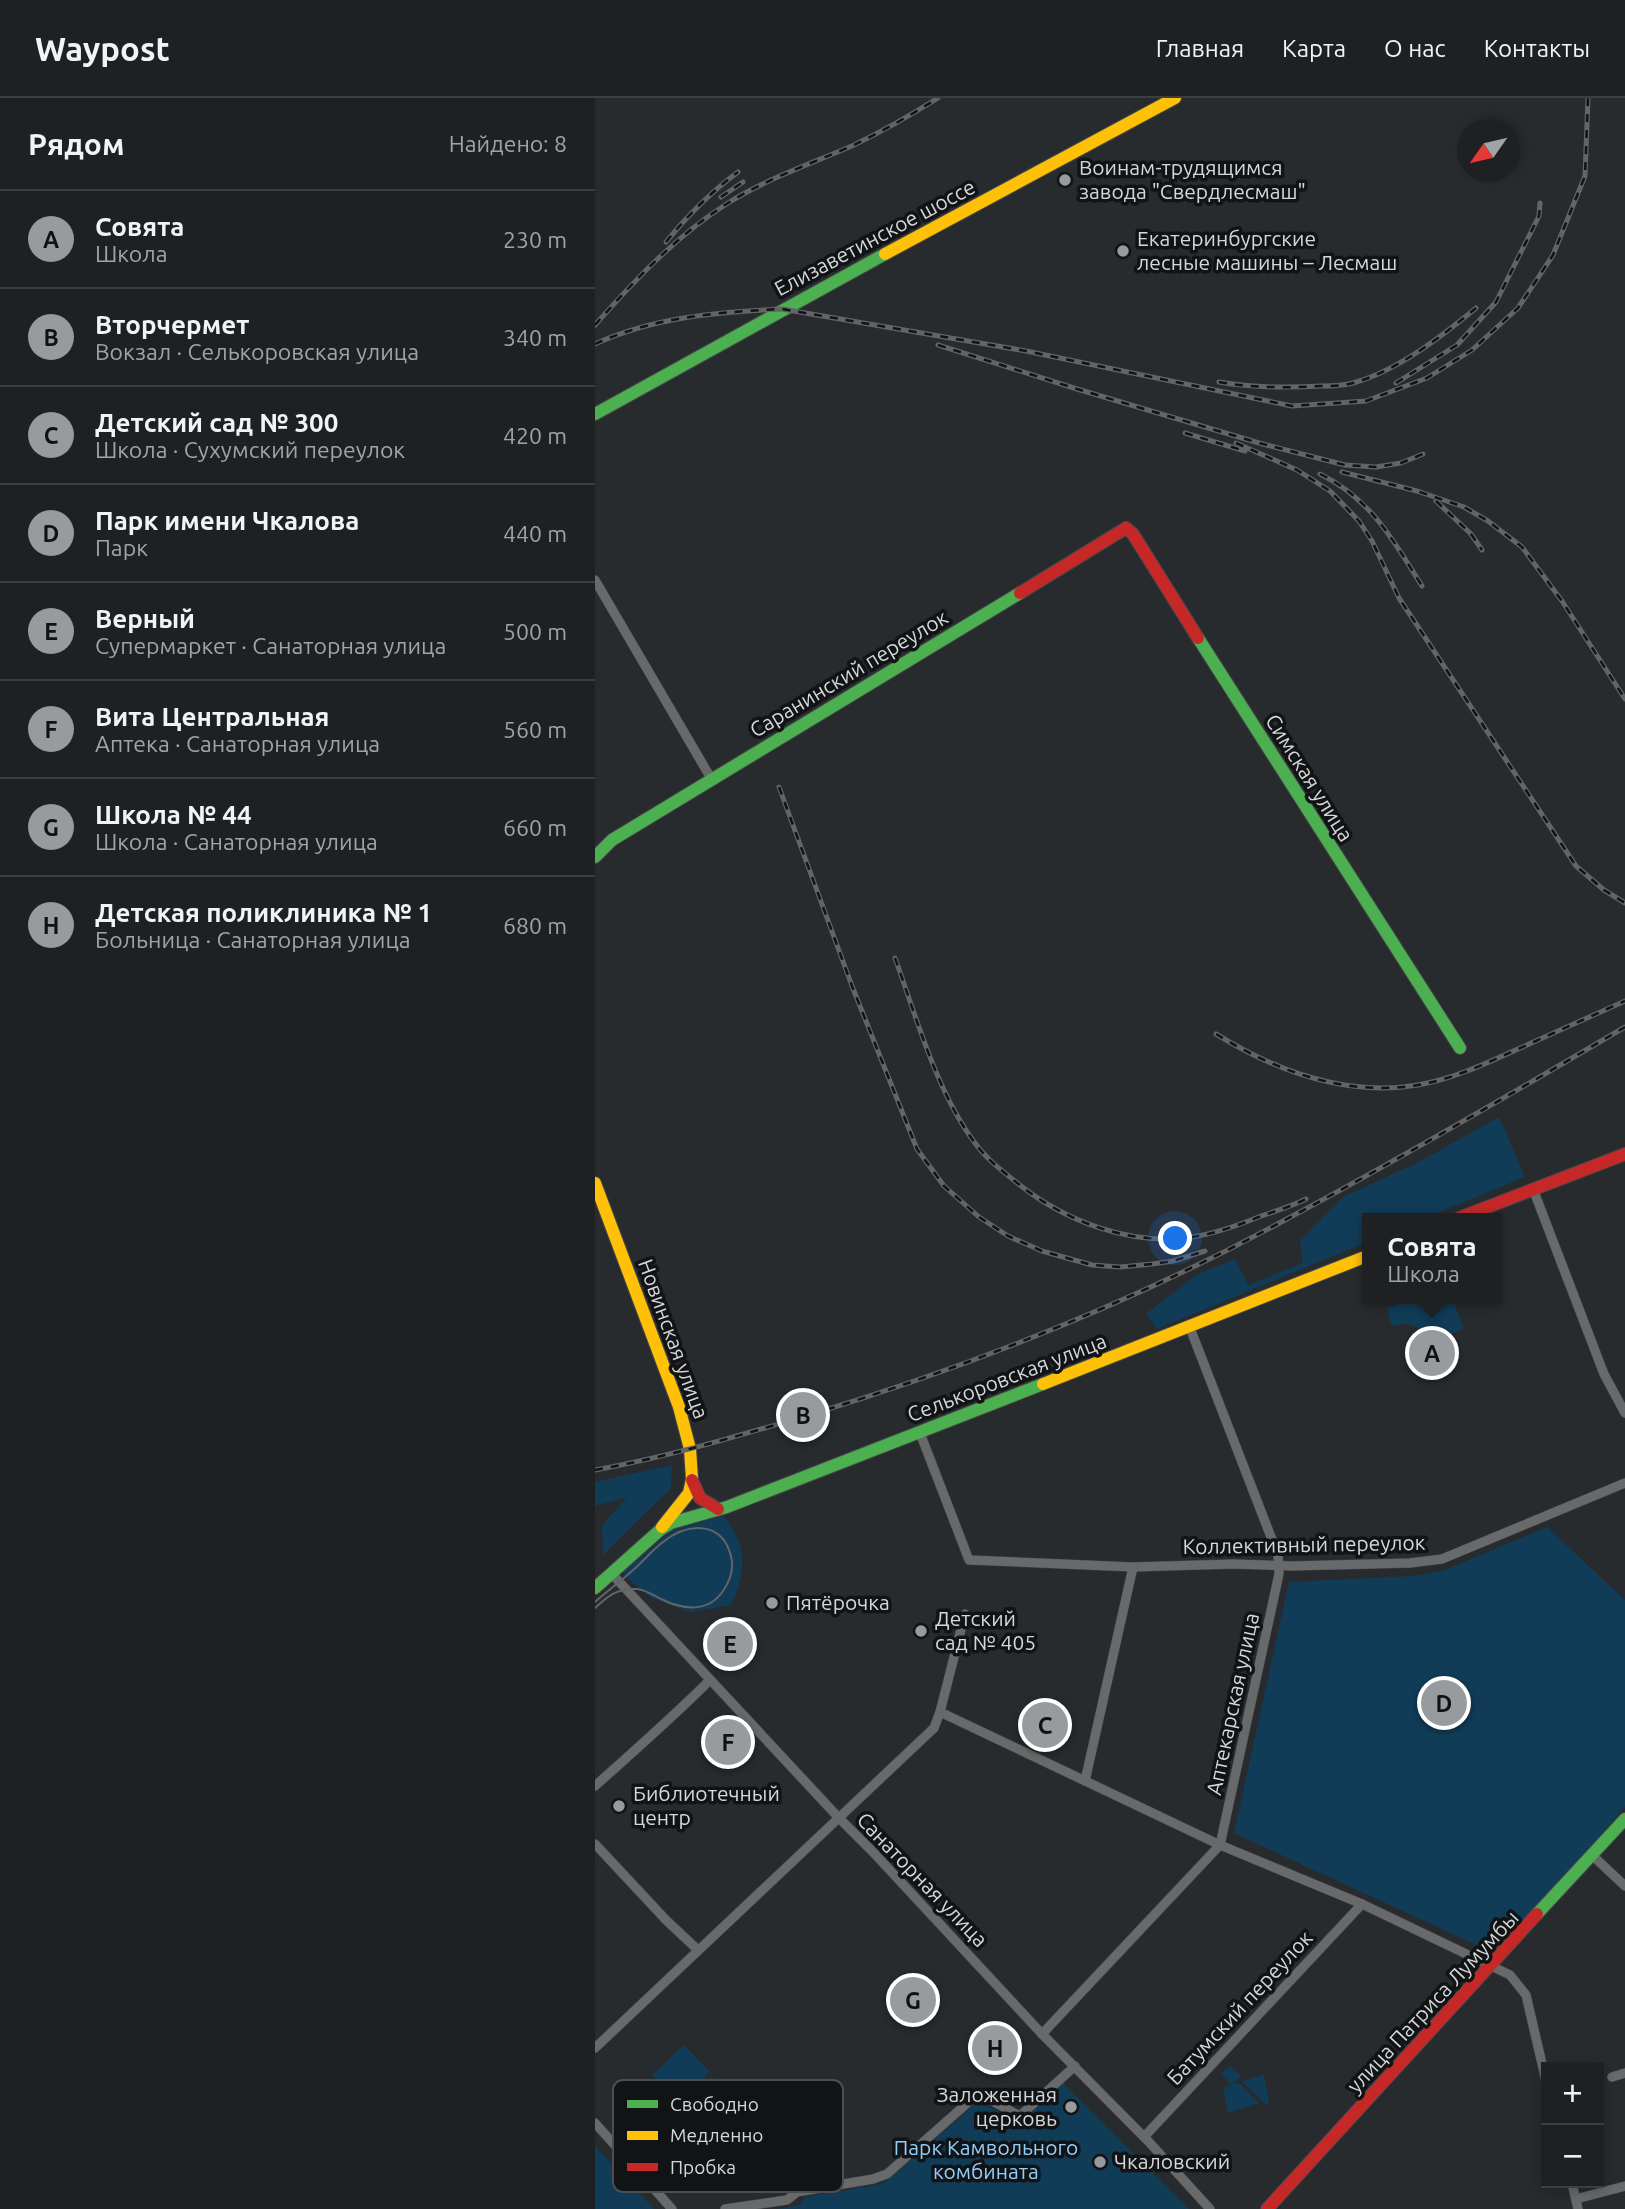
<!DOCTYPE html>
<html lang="ru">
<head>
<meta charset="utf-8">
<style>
	body { margin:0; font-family:Ubuntu,sans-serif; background:#26282a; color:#f1f3f6 }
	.controls { position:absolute; right:21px; bottom:21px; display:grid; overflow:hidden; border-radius:0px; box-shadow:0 4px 10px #0003 }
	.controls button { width:63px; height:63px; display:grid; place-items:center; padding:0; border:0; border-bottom:2px solid #3c3e40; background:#1e2022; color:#f1f3f6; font:35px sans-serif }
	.compass { position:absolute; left:862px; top:21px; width:63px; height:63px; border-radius:50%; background:#1e2022; box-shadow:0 4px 10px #0003; rotate:236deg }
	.you { position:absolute; left:581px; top:1141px; width:24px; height:24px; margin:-18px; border:5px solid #fff; border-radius:50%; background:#1a73e8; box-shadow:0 0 0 10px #1a73e833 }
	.badge { display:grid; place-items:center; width:46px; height:46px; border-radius:50%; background:#989b9d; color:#111; font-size:23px; font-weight:700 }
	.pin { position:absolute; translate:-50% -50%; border:4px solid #fff; box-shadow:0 2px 7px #0006 }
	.popup { position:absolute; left:767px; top:1115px; width:140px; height:91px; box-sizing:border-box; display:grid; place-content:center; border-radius:0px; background:#1e2022; filter:drop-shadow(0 2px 5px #0005); font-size:23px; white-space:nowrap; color:#a1a3a5 }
	.popup b { font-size:26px; color:#f1f3f6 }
	.popup::after { content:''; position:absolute; left:50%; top:100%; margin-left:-14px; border:14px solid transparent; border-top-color:#1e2022 }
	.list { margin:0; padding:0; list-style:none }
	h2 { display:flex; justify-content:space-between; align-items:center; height:91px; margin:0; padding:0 28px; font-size:30px }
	h2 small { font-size:23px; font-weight:400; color:#a1a3a5 }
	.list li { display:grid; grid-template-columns:46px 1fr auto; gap:21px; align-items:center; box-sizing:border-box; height:98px; padding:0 28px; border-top:2px solid #3c3e40 }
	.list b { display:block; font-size:26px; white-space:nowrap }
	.list p { margin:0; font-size:23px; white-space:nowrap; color:#a1a3a5 }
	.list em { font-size:23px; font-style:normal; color:#a1a3a5 }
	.map { position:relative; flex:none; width:1030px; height:2111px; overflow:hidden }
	header { display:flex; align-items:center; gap:42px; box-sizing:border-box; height:98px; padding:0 35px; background:#1e2022; border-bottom:2px solid #3c3e40 }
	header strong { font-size:33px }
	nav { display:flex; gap:38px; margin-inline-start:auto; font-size:24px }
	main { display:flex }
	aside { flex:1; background:#1e2022 }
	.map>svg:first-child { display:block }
	.green { fill:#113c58 }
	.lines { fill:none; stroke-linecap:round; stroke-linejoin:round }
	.street-casing { stroke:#454749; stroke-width:10 }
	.fast-casing { stroke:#454749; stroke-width:14 }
	.slow-casing { stroke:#454749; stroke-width:14 }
	.jam-casing { stroke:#454749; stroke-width:14 }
	.street { stroke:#67696a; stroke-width:9 }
	.fast { stroke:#4caf50; stroke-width:12 }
	.slow { stroke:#ffc107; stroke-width:12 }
	.jam { stroke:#c62828; stroke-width:12 }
	.tram { stroke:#636466; stroke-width:2 }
	.rail-casing { stroke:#636466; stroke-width:5 }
	.rail { stroke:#111315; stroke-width:2.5; stroke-dasharray:8; stroke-linecap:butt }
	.poi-dot { fill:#989b9d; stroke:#111315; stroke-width:2.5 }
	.labels { text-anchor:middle; stroke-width:7; stroke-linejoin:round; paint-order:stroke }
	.poi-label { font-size:21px; fill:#d5d7da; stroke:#111315; text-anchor:start }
	.street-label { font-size:21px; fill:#d5d7da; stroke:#111315 }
	.park-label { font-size:21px; fill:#90cefe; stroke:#111315 }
	.key { fill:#111315; stroke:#4c4e50; stroke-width:2 }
	.key-label { font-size:19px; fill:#d5d7da }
</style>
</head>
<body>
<header>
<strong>Waypost</strong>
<nav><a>Главная</a><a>Карта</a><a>О нас</a><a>Контакты</a></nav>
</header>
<main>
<aside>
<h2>Рядом<small>Найдено: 8</small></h2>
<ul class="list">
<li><span class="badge">A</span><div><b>Совята</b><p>Школа</p></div><em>230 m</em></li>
<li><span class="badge">B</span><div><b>Вторчермет</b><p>Вокзал · Селькоровская улица</p></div><em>340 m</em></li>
<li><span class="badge">C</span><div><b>Детский сад № 300</b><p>Школа · Сухумский переулок</p></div><em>420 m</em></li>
<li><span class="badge">D</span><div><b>Парк имени Чкалова</b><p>Парк</p></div><em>440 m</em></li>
<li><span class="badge">E</span><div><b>Верный</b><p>Супермаркет · Санаторная улица</p></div><em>500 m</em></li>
<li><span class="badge">F</span><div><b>Вита Центральная</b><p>Аптека · Санаторная улица</p></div><em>560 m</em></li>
<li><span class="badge">G</span><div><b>Школа № 44</b><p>Школа · Санаторная улица</p></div><em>660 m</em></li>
<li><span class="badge">H</span><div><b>Детская поликлиника № 1</b><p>Больница · Санаторная улица</p></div><em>680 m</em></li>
</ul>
</aside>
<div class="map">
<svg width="1030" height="2111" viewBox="0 0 1030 2111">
	<rect width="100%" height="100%" fill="#282b2d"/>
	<g class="green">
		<polygon points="904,1019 930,1079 830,1120 772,1120 772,1144 562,1231 551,1216 601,1177 640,1161 653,1187 708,1165 705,1143 748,1099 822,1065"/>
		<polygon points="816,1201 858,1201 868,1229 866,1232 846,1240 811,1225 800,1228 796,1226 792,1210"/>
		<polygon points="77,1367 76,1390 8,1457 7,1428 32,1399 0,1408 0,1384"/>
		<path d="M128 1418C154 1449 151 1473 136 1507L94 1514 55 1499 30 1478 28 1474 76 1433Z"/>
		<polygon points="952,1429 1030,1502 1030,1709 901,1856 639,1735 694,1484 819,1478 850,1472"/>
		<polygon points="89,1947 115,1974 82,2005 57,1977"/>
		<polygon points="635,1968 646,1978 638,1986 644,1985 664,2005 633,2015 628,1990 637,1987 626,1976"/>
		<polygon points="669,1976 674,2004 672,2007 647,1984"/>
		<polygon points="117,1979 151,2017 135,2032 139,2054 108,2059 71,2018 81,2008 85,2009"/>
		<polygon points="468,1985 594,2111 183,2111 204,2107 210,2099 282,2087 292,2083 379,2007 391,2008 427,2023"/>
		<polygon points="0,2048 59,2111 0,2111"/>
	</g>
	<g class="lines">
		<g class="street-casing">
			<g id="street">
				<polyline points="0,482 117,682"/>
				<polyline points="938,1091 1009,1276 1030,1315"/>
				<polyline points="325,1335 374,1462 538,1469 639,1466 696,1468 815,1465 847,1461 1030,1385"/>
				<polyline points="16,1475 243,1719 278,1754 447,1936 554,2044 615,2111"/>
				<polyline points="345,1614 625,1747 767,1806 915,1877 931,1897 951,1983"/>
				<polyline points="490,1683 538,1469"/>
				<path d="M0 1688C39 1653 78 1619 115 1582"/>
				<polyline points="0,1746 71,1822 103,1852"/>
				<polyline points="997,1757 1030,1788"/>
				<polyline points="447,1936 625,1747 684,1476 683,1457 595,1230"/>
				<polyline points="0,1950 339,1630 345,1614 370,1516"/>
				<polyline points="1017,1979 1030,1975"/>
				<polyline points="0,2025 77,2111"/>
				<polyline points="549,2039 767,1806"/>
				<polyline points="977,2085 983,2111"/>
				<polyline points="981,2101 1030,2088"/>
				<path d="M130 2111 192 2102 202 2094 278 2081 292 2076 377 2001C392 1996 410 2011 423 2017L427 2016 480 1968"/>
			</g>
		</g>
		<g class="fast-casing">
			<g id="fast">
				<polyline points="0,316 290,156"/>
				<polyline points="603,540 865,950"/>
				<polyline points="0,759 17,742 425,495"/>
				<polyline points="0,1490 65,1432 76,1425 132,1409 448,1286"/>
				<polyline points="942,1816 1030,1721"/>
			</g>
		</g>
		<g class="slow-casing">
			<g id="slow">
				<polyline points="290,156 580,0"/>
				<polyline points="0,1085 84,1309 95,1351 97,1381 94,1395 67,1429"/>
				<polyline points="448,1286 772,1158"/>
			</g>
		</g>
		<g class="jam-casing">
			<g id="jam">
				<polyline points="425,495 531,430 538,436 603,540"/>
				<polyline points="864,1120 1030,1056"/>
				<polyline points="97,1382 105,1400 123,1411"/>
				<polyline points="672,2111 942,1816"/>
			</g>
		</g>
		<use href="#street" class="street"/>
		<use href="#fast" class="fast"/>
		<use href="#slow" class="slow"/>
		<use href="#jam" class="jam"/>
		<path class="tram" d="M0 1504C12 1493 25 1484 37 1473 48 1464 57 1452 68 1444 93 1424 127 1423 136 1458 139 1470 135 1483 128 1493 113 1515 88 1512 66 1501 58 1497 51 1492 42 1491 22 1490 13 1498 0 1510"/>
		<g class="rail-casing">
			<g id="rail">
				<polyline points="126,99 148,84"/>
				<path d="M71 144C93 117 116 94 143 74"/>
				<path d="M0 227C40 182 81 138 133 105 173 80 216 66 259 47 288 33 316 17 343 0"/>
				<path d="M0 246C59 219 123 214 187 211L431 253 697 308 771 303 832 280 877 252 923 210 958 157 990 78 993 0"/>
				<polyline points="343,247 482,291 664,345 750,367 781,369 806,365 828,356"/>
				<path d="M624 284C658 290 691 290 726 288 736 288 748 288 758 285 802 273 846 239 881 210"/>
				<polyline points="801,285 862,247 901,204 944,118 945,105"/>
				<polyline points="590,335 650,353"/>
				<polyline points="641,345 702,372 735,393 764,423 777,443 804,500 981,768 1009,792 1030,805"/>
				<polyline points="747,374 822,393 869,409 893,423 927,449 967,503 1030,601"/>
				<path d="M725 376C776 401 798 442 827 488"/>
				<polyline points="841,403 876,436 887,452"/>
				<polyline points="184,689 257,888 322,1051 349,1088 384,1119 413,1138 447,1153 497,1167 525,1169 557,1166 578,1163 610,1153"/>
				<path d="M300 860C321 918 342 995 380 1045 392 1062 410 1075 426 1088 471 1123 532 1146 590 1140 616 1137 642 1128 666 1118 681 1113 697 1108 711 1101"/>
				<path d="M621 936C681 973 751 999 823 987 858 981 890 966 923 951 959 935 994 919 1030 903"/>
				<path d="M0 1372C73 1359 143 1338 214 1317 376 1268 541 1203 690 1122 805 1061 918 995 1030 929"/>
			</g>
		</g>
		<use href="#rail" class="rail"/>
	</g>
	<g class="poi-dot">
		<circle cx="470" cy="82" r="7"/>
		<circle cx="528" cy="153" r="7"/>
		<circle cx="177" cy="1505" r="7"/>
		<circle cx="326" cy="1533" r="7"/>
		<circle cx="24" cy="1708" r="7"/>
		<circle cx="476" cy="2009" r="7"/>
		<circle cx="505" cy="2064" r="7"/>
	</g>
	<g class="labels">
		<g class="poi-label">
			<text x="484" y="77">Воинам-трудящимся<tspan x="484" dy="24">завода "Свердлесмаш"</tspan></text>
			<text x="542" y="148">Екатеринбургские<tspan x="542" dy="24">лесные машины – Лесмаш</tspan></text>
			<text x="191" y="1512">Пятёрочка</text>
			<text x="340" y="1528">Детский<tspan x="340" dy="24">сад № 405</tspan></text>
			<text x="38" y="1703">Библиотечный<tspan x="38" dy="24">центр</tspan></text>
			<text x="462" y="2004" text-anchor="end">Заложенная<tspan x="462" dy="24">церковь</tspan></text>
			<text x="519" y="2071">Чкаловский</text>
		</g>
		<g class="street-label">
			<text transform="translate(280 140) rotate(-28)" y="7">Елизаветинское шоссе</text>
			<text transform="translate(254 576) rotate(-31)" y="7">Саранинский переулок</text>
			<text transform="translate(714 680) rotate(58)" y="7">Симская улица</text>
			<text transform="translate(78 1241) rotate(70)" y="7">Новинская улица</text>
			<text transform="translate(412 1280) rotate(-21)" y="7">Селькоровская улица</text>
			<text transform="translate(709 1447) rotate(-1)" y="7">Коллективный переулок</text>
			<text transform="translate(638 1606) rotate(-78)" y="7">Аптекарская улица</text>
			<text transform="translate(327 1782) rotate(46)" y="7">Санаторная улица</text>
			<text transform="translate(838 1904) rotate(-47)" y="7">улица Патриса Лумумбы</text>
			<text transform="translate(645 1910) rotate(-47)" y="7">Батумский переулок</text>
		</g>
		<g class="park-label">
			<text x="391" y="2057">Парк Камвольного<tspan x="391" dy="24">комбината</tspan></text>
		</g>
	</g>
	<rect x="18" y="1982" width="230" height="112" rx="10" class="key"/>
	<rect x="32" y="2002" width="31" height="8" fill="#4caf50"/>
	<rect x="32" y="2033" width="31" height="9" fill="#ffc107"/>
	<rect x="32" y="2065" width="31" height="8" fill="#c62828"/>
	<g class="key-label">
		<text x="75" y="2013">Свободно</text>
		<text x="75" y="2044">Медленно</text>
		<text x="75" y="2076">Пробка</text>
	</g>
</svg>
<div class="controls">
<button>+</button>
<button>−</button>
</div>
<svg class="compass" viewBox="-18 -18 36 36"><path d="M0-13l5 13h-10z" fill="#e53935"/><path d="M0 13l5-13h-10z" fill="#a1a3a5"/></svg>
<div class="you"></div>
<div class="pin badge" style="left:837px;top:1255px">A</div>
<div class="popup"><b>Совята</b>Школа</div>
<div class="pin badge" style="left:208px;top:1317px">B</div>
<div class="pin badge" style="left:450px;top:1627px">C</div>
<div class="pin badge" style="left:849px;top:1605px">D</div>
<div class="pin badge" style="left:135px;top:1546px">E</div>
<div class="pin badge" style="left:133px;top:1644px">F</div>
<div class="pin badge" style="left:318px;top:1902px">G</div>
<div class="pin badge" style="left:400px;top:1950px">H</div>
</div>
</main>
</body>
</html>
